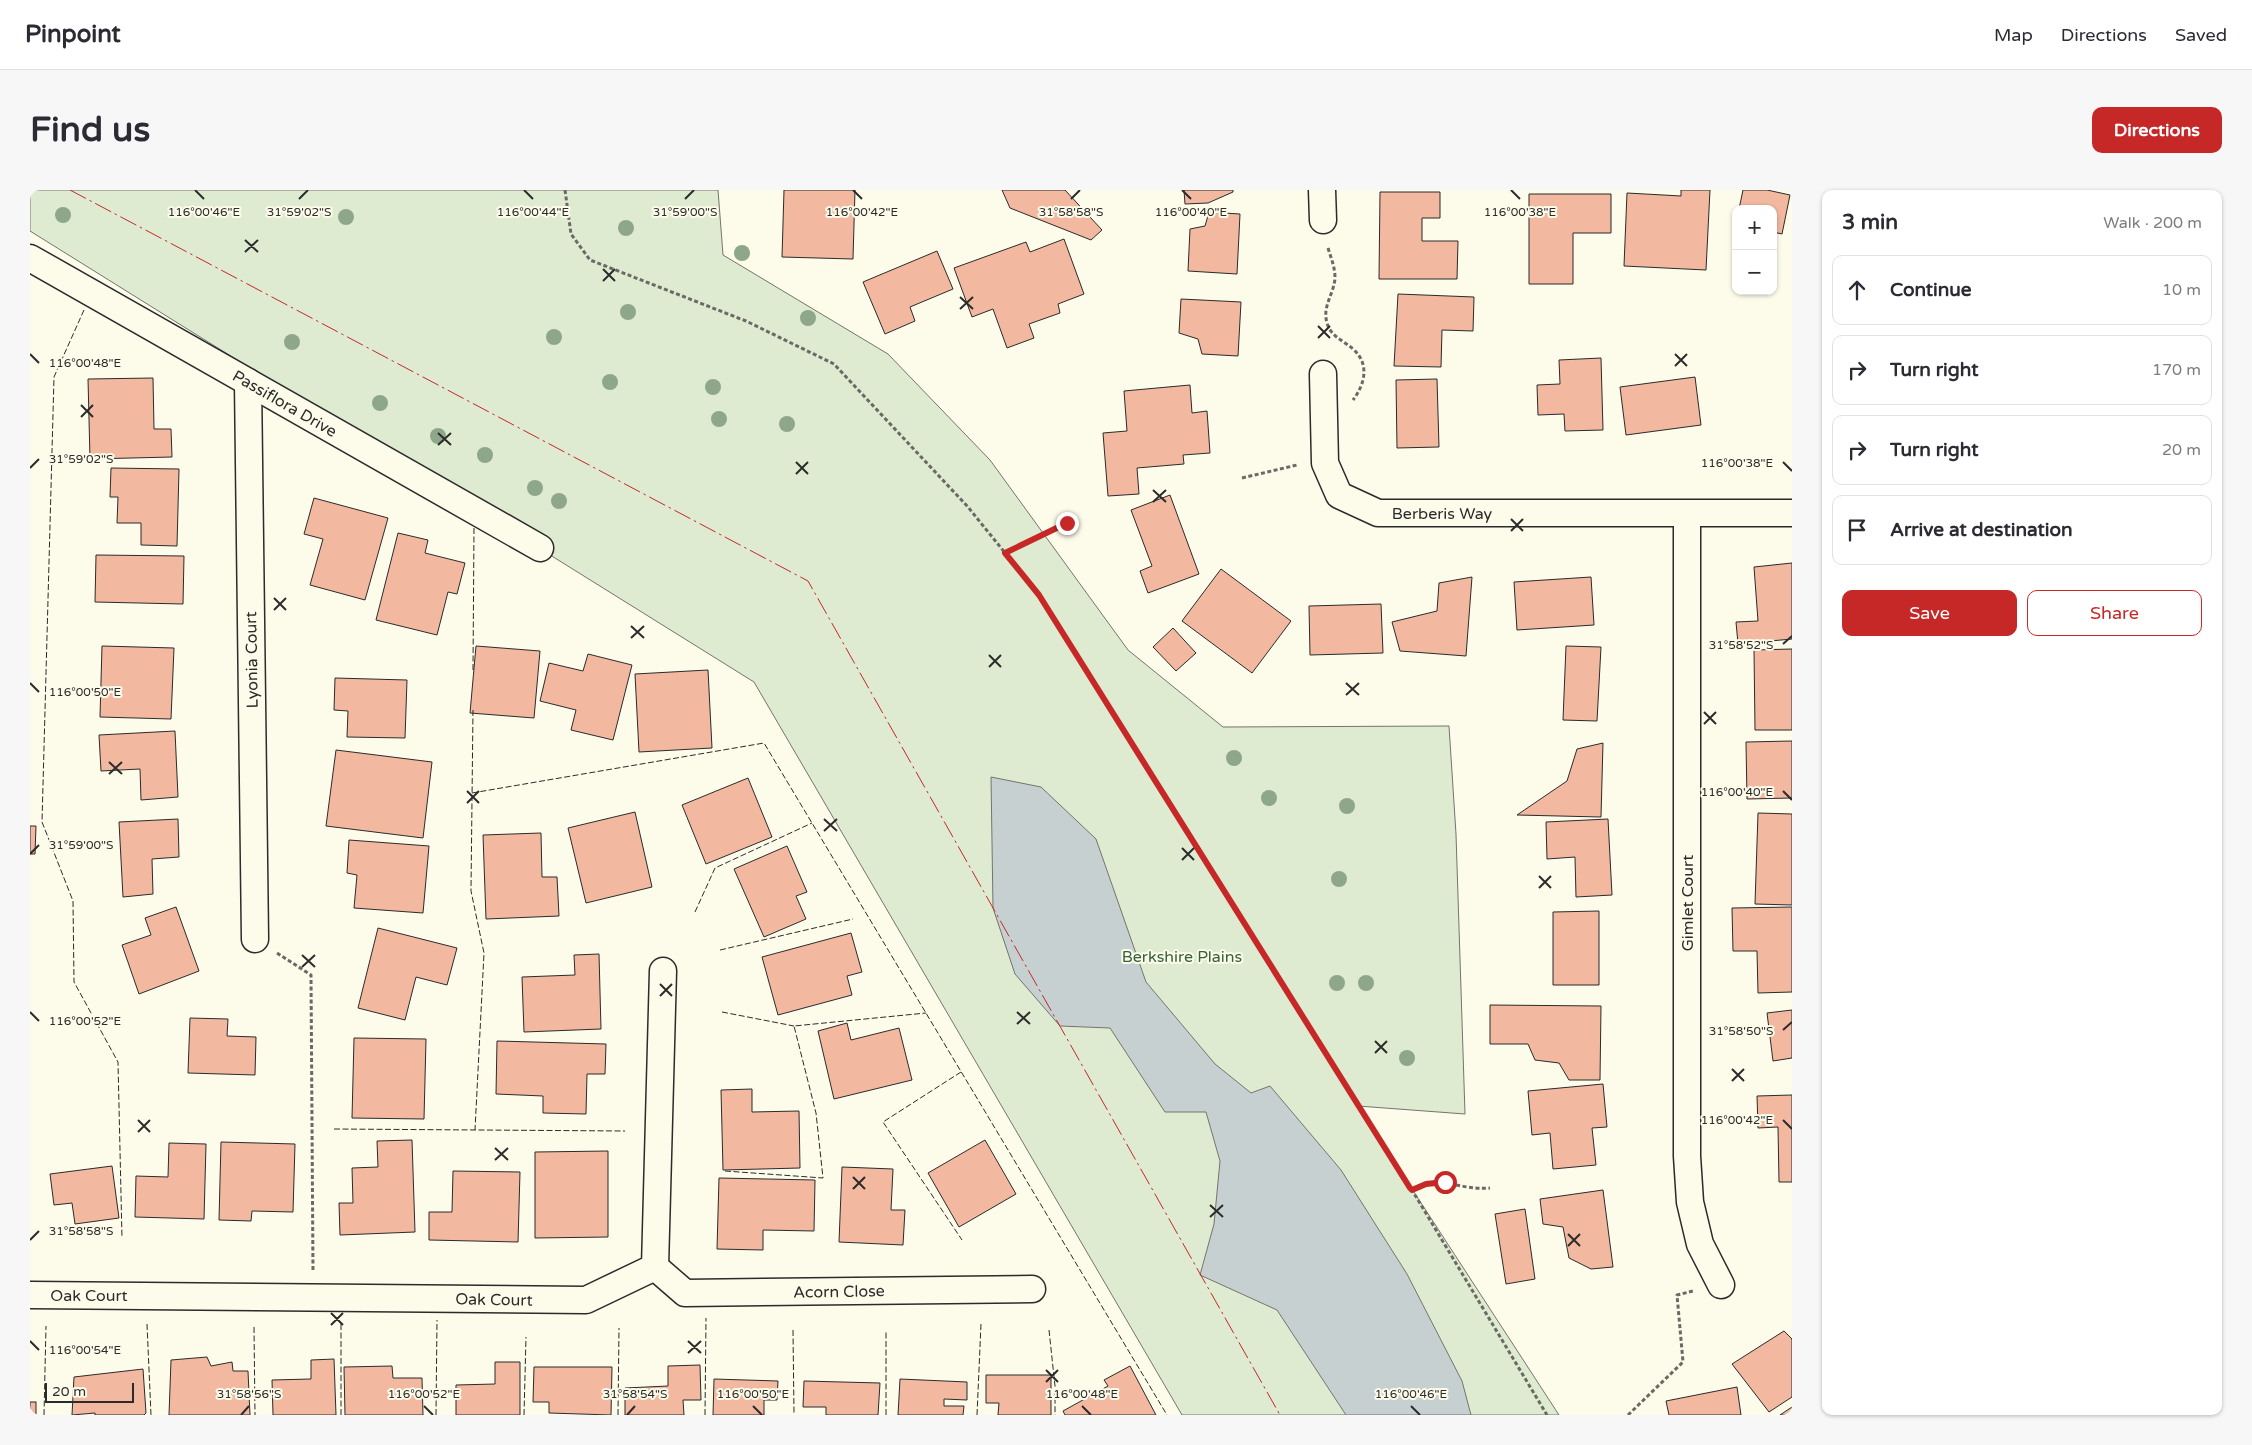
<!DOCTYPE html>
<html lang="en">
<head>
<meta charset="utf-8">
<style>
	body { margin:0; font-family:"Varela Round",sans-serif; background:#f7f7f7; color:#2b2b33 }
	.controls { position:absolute; right:15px; top:15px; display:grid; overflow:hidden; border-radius:10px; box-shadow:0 1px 4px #0004 }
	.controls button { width:45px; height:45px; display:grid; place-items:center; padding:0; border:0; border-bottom:1px solid #e1e1e2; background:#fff; color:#2b2b33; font:25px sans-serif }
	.scale { position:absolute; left:15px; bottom:12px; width:89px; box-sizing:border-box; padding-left:5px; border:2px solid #2b2b2b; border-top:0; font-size:14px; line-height:18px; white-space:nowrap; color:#2b2b2b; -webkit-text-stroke:4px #fdfbea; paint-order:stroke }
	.stop { position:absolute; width:15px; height:15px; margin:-11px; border:4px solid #c62828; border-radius:50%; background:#fff }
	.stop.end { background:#c62828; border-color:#fff; box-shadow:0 1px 5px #0008 }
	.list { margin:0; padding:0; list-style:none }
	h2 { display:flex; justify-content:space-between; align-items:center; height:65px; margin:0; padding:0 20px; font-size:21px }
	h2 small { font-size:16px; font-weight:400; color:#7c7c81 }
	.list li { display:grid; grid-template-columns:32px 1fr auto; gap:15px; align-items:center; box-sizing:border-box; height:70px; margin:0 10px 10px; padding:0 10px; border:1px solid #e1e1e2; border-radius:10px }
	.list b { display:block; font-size:19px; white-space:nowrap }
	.list em { font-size:16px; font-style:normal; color:#7c7c81 }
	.actions { display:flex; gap:10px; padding:15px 20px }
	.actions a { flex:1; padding:11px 0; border:1px solid #c62828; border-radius:10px; text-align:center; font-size:18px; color:#c62828 }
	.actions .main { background:#c62828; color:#fff }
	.icon { flex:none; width:28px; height:28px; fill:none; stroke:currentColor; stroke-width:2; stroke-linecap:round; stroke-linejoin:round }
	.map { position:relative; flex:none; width:1762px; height:1225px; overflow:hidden; border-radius:10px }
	header { display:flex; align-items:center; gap:30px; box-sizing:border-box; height:70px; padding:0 25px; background:#fff; border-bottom:1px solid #e1e1e2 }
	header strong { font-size:24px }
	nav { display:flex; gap:28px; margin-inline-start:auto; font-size:18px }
	.intro { display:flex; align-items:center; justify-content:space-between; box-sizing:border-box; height:120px; padding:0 30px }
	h1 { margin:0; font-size:35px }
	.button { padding:12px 22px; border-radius:10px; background:#c62828; color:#fff; font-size:18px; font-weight:700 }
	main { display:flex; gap:30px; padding:0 30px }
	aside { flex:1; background:#fff; border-radius:10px; box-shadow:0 1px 4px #0004 }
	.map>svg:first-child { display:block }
	.green { fill:#deebd1; stroke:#74746e }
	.water { fill:#c7d0d0; stroke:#74746e }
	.building { fill:#f2b8a0; stroke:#2b2b2b }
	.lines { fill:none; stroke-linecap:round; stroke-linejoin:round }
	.street-casing { stroke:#2b2b2b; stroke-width:29 }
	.path { stroke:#6a6964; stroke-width:3; stroke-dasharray:4 2.5; stroke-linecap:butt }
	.street { stroke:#fdfbea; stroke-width:26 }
	.fence { stroke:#2b2b2b; stroke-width:1; stroke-dasharray:6 2.5; stroke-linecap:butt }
	.power { stroke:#c62828; stroke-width:1; stroke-dasharray:18 4 2.5 4; stroke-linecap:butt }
	.tree { fill:#8ea78a }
	.route { stroke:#c62828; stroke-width:6 }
	.ticks { fill:none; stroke:#2b2b2b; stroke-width:2 }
	.labels { text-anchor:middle; stroke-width:4; stroke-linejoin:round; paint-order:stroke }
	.street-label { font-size:16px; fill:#2b2b2b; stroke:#fdfbea }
	.park-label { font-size:16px; fill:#34623c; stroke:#fdfbea }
	.ticks-label { font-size:12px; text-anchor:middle; fill:#2b2b2b; stroke:#fdfbea; stroke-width:4; stroke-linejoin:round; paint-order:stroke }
</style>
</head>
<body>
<header>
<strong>Pinpoint</strong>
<nav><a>Map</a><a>Directions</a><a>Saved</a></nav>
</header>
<div class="intro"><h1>Find us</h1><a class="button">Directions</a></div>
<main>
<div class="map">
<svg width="1762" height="1225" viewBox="0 0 1762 1225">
	<rect width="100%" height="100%" fill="#fdfbea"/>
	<polygon class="green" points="0,0 688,0 693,65 858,164 960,270 1098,460 1193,537 1419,536 1426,644 1435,924 1328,916 1529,1225 1152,1225 724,492 0,41"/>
	<polygon class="water" points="961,587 1011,597 1066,649 1116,792 1185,874 1221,903 1240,896 1311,980 1377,1084 1432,1191 1441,1225 1316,1225 1247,1120 1170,1085 1184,1034 1190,971 1176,922 1135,922 1080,838 1030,836 985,784 963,718"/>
	<g class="building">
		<polygon points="754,0 825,0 823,69 752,67"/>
		<polygon points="972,0 1035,0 1072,40 1061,50 980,18"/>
		<polygon points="1154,0 1203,0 1203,2 1178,13 1155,14"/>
		<polygon points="1651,0 1680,0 1676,80 1594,76 1597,3 1651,6"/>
		<polygon points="1713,0 1737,0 1760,5 1752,44 1743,42 1743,19 1709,19"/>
		<polygon points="1350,2 1410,2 1410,28 1392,28 1392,51 1428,51 1427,89 1349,89"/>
		<polygon points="1499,4 1581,4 1581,43 1543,43 1543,94 1499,94"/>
		<polygon points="1179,22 1210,24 1207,84 1158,81 1160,39 1175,36"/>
		<polygon points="1034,49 1054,104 1028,114 1030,123 999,134 1004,148 977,158 963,119 942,127 924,78 996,52 1000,62"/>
		<polygon points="907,61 923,99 880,117 885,131 855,144 833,92"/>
		<polygon points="1368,104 1444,107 1443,141 1412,140 1411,177 1364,176"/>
		<polygon points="1151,109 1211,112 1208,166 1172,164 1168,149 1149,143"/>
		<polygon points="1571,168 1573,240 1535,241 1534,224 1508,225 1507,195 1530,194 1529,170"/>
		<polygon points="1665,187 1671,235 1596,245 1590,197"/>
		<polygon points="123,188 124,239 141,239 142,267 60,269 58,189"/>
		<polygon points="1407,189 1409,257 1367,258 1366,190"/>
		<polygon points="1160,195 1162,223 1177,221 1180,263 1153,265 1154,274 1107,278 1109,304 1078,306 1073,243 1097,241 1094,201"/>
		<polygon points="81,278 149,279 147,356 111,355 111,333 87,333 88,307 80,307"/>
		<polygon points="1140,305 1169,384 1118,403 1110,381 1122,376 1101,320"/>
		<polygon points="284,308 358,328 335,410 280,395 293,349 274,344"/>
		<polygon points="368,343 398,350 395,363 435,373 427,404 418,402 407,445 346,430"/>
		<polygon points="66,365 154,366 153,414 65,412"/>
		<polygon points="1762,373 1762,449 1708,454 1706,432 1728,431 1724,377"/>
		<polygon points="1191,379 1261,431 1222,483 1152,431"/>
		<polygon points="1442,387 1436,466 1370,461 1362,432 1407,421 1409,393"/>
		<polygon points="1561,387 1564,435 1487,440 1484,392"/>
		<polygon points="1351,414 1353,463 1280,465 1279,416"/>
		<polygon points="1143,438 1166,463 1146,481 1123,457"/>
		<polygon points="72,456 144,458 141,529 70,527"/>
		<polygon points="446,456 510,461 504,528 440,523"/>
		<polygon points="1536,456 1571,457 1567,531 1533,530"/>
		<polygon points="1762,459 1762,540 1725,540 1724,460"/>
		<polygon points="558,464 602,475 583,550 541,540 546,520 510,511 519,473 553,481"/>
		<polygon points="678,480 682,558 609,562 605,484"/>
		<polygon points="305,488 377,490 375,548 317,547 318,521 304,520"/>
		<polygon points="145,541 148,607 111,610 110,579 71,581 69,545"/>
		<polygon points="1762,551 1762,608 1717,609 1716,552"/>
		<polygon points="1573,553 1571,627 1487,625 1537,591 1547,559"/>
		<polygon points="306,560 402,572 393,648 296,636"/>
		<polygon points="718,588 742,647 676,674 652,615"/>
		<polygon points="605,622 622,697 556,713 538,638"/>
		<polygon points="1728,623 1762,624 1762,715 1725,714"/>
		<polygon points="148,629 149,667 122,669 123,704 93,707 89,632"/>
		<polygon points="1578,629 1582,705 1546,707 1545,667 1517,669 1516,632"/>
		<polygon points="0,636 6,636 5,664 0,664"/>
		<polygon points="511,643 512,687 527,687 529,726 456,729 453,645"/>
		<polygon points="319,650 399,656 393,723 324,718 327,685 317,683"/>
		<polygon points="757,656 777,702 766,706 776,729 734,747 704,679"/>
		<polygon points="146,717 169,781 109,804 92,755 121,745 115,728"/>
		<polygon points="1762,717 1762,802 1728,803 1727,761 1703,761 1702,718"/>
		<polygon points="1569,721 1569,795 1523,795 1523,722"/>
		<polygon points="348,738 427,758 417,795 386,787 375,830 328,818"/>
		<polygon points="821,743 832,782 817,786 822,805 748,825 732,767"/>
		<polygon points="569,764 571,839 494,842 492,787 545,785 544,765"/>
		<polygon points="1460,815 1571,816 1570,890 1539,890 1529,873 1505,870 1498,854 1460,854"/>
		<polygon points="1762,820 1762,868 1743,871 1737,823"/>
		<polygon points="160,828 198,829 197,846 226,847 225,885 158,883"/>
		<polygon points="817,833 821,850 869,838 882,890 804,909 788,841"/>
		<polygon points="324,848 396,849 394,929 322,928"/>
		<polygon points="467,851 576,854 575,884 557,884 556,924 513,923 513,906 466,904"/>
		<polygon points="1573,894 1577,937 1562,938 1566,975 1523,979 1520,943 1502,945 1498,901"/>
		<polygon points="722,899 722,922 769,921 770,978 693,980 691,900"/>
		<polygon points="1762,905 1762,992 1749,992 1748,937 1728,938 1727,906"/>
		<polygon points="382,950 385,1042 310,1045 309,1013 323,1013 322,978 348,977 347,951"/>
		<polygon points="955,950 986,1004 929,1037 898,983"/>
		<polygon points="191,952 265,954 263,1022 222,1021 221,1031 189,1030"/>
		<polygon points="139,953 176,954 174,1029 105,1027 106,986 138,987"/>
		<polygon points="578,961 578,1047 505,1048 505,962"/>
		<polygon points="82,976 89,1028 45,1034 42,1013 24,1015 20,984"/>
		<polygon points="812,977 863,979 861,1020 875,1020 873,1055 809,1052"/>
		<polygon points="423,981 490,982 488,1052 399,1050 399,1022 422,1022"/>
		<polygon points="689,988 785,990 784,1041 733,1040 733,1060 687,1059"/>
		<polygon points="1573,1000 1583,1077 1561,1079 1539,1068 1533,1037 1513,1034 1510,1009"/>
		<polygon points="1495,1019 1505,1089 1476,1094 1465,1024"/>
		<polygon points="1754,1141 1762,1149 1762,1207 1739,1222 1702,1174"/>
		<polygon points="177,1167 181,1176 202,1172 203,1181 218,1181 220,1225 139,1225 141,1170"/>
		<polygon points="304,1169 306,1225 243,1225 242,1190 281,1189 281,1170"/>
		<polygon points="465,1172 490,1172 490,1225 426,1225 426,1195 465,1194"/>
		<polygon points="670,1175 671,1210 653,1210 654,1225 595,1225 595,1198 638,1196 638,1176"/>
		<polygon points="362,1176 363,1188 392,1188 393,1225 315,1225 314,1177"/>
		<polygon points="1100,1176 1126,1225 1035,1225 1033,1221 1078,1196 1074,1190"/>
		<polygon points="504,1177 582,1177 581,1225 519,1223 519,1212 503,1212"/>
		<polygon points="113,1179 116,1223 114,1225 65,1225 65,1223 42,1225 44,1187"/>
		<polygon points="956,1185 1021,1185 1021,1225 968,1225 969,1213 956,1213"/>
		<polygon points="684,1189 748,1191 747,1210 734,1210 734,1225 683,1225"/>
		<polygon points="870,1189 937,1192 937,1210 914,1209 914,1216 934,1216 933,1225 868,1225"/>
		<polygon points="774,1191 850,1193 848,1225 796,1225 796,1217 773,1217"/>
		<polygon points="1707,1197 1711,1225 1639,1225 1636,1211"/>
		<rect x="0" y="1212" width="6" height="13"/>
		<polygon points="1762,1217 1762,1225 1750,1225"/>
	</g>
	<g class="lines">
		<g class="street-casing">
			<g id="street">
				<polyline points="1292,0 1293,30"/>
				<polyline points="0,68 510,358"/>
				<polyline points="1293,184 1295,273 1309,305 1348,323 1762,323"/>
				<polyline points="218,192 225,749"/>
				<polyline points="1657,324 1657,966 1660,1012 1670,1054 1691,1095"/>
				<polyline points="625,1077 655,1103 1002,1099"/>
				<polyline points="0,1105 556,1110 625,1077 633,781"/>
			</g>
		</g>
		<g class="path">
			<polyline points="535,0 541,44 560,70 716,131 804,174 938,317 1009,405 1382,1000 1517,1225"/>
			<path d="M1298 58C1301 68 1305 77 1305 88 1304 104 1292 116 1297 133 1301 147 1313 150 1323 159 1340 174 1335 194 1323 210"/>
			<polyline points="1212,288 1267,275"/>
			<polyline points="975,363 1037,333"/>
			<polyline points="247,763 281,785 283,1081"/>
			<path d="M1382 1000C1415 984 1429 1001 1460 998"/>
			<polyline points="1598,1225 1653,1172 1647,1105 1663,1101"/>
		</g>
		<use href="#street" class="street"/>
		<g class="fence">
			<polyline points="54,120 24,187 12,632 43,711 44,792 88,872 92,1048"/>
			<polyline points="443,480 444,337"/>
			<polyline points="443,520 441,701 454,763 445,940"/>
			<polyline points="442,603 734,553 1137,1225"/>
			<polyline points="665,722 685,678 782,633"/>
			<polyline points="690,760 823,729"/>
			<polyline points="692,822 764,836"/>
			<polyline points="931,882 853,932 932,1050"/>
			<polyline points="304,939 595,941"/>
			<polyline points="695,981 793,988 786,923 764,836 896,823"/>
			<polyline points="117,1134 121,1225"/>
			<polyline points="311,1134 311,1225"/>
			<polyline points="224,1137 225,1225"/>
			<polyline points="763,1140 764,1225"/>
			<polyline points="1019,1140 1025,1196 1025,1225"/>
			<polyline points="14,1225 16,1136"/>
			<polyline points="406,1225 407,1130"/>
			<polyline points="494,1225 496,1147"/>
			<polyline points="588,1225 589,1138"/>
			<polyline points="675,1225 676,1128"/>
			<polyline points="856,1225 856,1142"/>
			<polyline points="947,1225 951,1134"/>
		</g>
		<polyline class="power" points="40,0 778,391 1250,1225"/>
	</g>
	<g class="tree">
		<circle cx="33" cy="25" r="8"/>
		<circle cx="316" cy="27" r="8"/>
		<circle cx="596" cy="38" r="8"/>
		<circle cx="712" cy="63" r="8"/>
		<circle cx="598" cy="122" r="8"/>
		<circle cx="778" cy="128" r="8"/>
		<circle cx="524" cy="147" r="8"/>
		<circle cx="262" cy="152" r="8"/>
		<circle cx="580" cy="192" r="8"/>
		<circle cx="683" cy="197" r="8"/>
		<circle cx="350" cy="213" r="8"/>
		<circle cx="689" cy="229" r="8"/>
		<circle cx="757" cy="234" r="8"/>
		<circle cx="408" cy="246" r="8"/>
		<circle cx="455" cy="265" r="8"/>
		<circle cx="505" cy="298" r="8"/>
		<circle cx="529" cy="311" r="8"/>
		<circle cx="1204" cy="568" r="8"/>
		<circle cx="1239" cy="608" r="8"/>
		<circle cx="1317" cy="616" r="8"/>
		<circle cx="1309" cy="689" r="8"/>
		<circle cx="1307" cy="793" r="8"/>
		<circle cx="1336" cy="793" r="8"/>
		<circle cx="1377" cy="868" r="8"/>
	</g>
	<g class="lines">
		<polyline class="route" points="1037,333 975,363 1009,405 1380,998 1382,1000 1396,994 1415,992"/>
	</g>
	<path class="ticks" d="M165 0 174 9M494 0 503 9M823 0 832 9M1152 0 1161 9M1481 0 1490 9M269 9 278 0M655 9 664 0M1041 9 1050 0M215 50 228 62M215 62 228 50M573 79 585 91M573 91 585 79M930 107 943 119M930 119 943 107M1288 136 1300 148M1288 148 1300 136M0 164 9 173M1645 164 1657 176M1645 176 1657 164M51 215 63 227M51 227 63 215M408 243 421 255M408 255 421 243M766 272 778 284M1753 272 1762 281M0 278 9 269M766 284 778 272M1123 300 1136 312M1123 312 1136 300M1481 329 1493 341M1481 341 1493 329M244 408 256 420M244 420 256 408M601 436 614 448M601 448 614 436M1753 454 1762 446M959 465 971 477M959 477 971 465M0 493 9 502M1316 493 1329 505M1316 505 1329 493M1674 522 1686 534M1674 534 1686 522M79 572 92 584M79 584 92 572M437 601 449 613M1753 601 1762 610M437 613 449 601M794 629 807 641M794 641 807 629M1152 658 1164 670M0 664 9 655M1152 670 1164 658M1509 686 1521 698M1509 698 1521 686M272 765 285 777M272 777 285 765M630 794 642 806M630 806 642 794M0 822 9 831M987 822 1000 834M987 834 1000 822M1753 840 1762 832M1345 851 1357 863M1345 863 1357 851M1702 879 1714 891M1702 891 1714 879M108 930 120 942M1753 930 1762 939M108 942 120 930M465 958 478 970M465 970 478 958M823 987 835 999M823 999 835 987M1180 1015 1193 1027M1180 1027 1193 1015M1538 1044 1550 1056M0 1050 9 1041M1538 1056 1550 1044M301 1123 313 1135M301 1135 313 1123M0 1151 9 1160M658 1151 671 1163M658 1163 671 1151M1016 1180 1028 1192M1016 1192 1028 1180M394 1216 403 1225M723 1216 732 1225M1052 1216 1061 1225M1381 1216 1390 1225M211 1225 219 1216M597 1225 605 1216"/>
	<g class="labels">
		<g class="street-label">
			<text transform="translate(255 213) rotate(30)" y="6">Passiflora Drive</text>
			<text x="1412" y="329">Berberis Way</text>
			<text transform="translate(221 470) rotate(-91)" y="6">Lyonia Court</text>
			<text transform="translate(1657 713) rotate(-90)" y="6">Gimlet Court</text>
			<text transform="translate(809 1101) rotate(-1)" y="6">Acorn Close</text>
			<text x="59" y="1111">Oak Court</text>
			<text transform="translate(464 1109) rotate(1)" y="6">Oak Court</text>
		</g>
		<g class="park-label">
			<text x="1152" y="772">Berkshire Plains</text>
		</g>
	</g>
	<g class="ticks-label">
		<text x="174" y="26">116°00'46"E</text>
		<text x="269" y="26">31°59'02"S</text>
		<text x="503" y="26">116°00'44"E</text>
		<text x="655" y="26">31°59'00"S</text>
		<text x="832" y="26">116°00'42"E</text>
		<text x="1041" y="26">31°58'58"S</text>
		<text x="1161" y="26">116°00'40"E</text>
		<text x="1490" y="26">116°00'38"E</text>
		<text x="55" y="177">116°00'48"E</text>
		<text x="51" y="273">31°59'02"S</text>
		<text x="1707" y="277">116°00'38"E</text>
		<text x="1711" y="459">31°58'52"S</text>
		<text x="55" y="506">116°00'50"E</text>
		<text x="1707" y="606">116°00'40"E</text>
		<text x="51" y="659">31°59'00"S</text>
		<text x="55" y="835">116°00'52"E</text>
		<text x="1711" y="845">31°58'50"S</text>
		<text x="1707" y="934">116°00'42"E</text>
		<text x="51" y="1045">31°58'58"S</text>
		<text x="55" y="1164">116°00'54"E</text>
		<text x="219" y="1208">31°58'56"S</text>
		<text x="723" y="1208">116°00'50"E</text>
		<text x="394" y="1208">116°00'52"E</text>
		<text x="605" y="1208">31°58'54"S</text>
		<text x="1052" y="1208">116°00'48"E</text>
		<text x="1381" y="1208">116°00'46"E</text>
	</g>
</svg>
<div class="controls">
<button>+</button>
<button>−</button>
</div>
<div class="scale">20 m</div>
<div class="stop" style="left:1415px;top:992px"></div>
<div class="stop end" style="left:1037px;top:333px"></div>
</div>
<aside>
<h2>3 min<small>Walk · 200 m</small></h2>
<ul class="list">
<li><svg class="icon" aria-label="ahead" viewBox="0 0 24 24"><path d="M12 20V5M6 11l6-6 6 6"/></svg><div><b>Continue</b></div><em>10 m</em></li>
<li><svg class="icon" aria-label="right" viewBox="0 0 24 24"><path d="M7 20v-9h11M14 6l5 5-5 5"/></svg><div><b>Turn right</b></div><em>170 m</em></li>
<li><svg class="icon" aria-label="right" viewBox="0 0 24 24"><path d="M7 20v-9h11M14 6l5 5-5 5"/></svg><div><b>Turn right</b></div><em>20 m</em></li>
<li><svg class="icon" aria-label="arrive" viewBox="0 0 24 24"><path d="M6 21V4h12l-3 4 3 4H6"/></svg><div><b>Arrive at destination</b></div></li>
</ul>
<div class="actions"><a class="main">Save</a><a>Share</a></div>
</aside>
</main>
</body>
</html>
